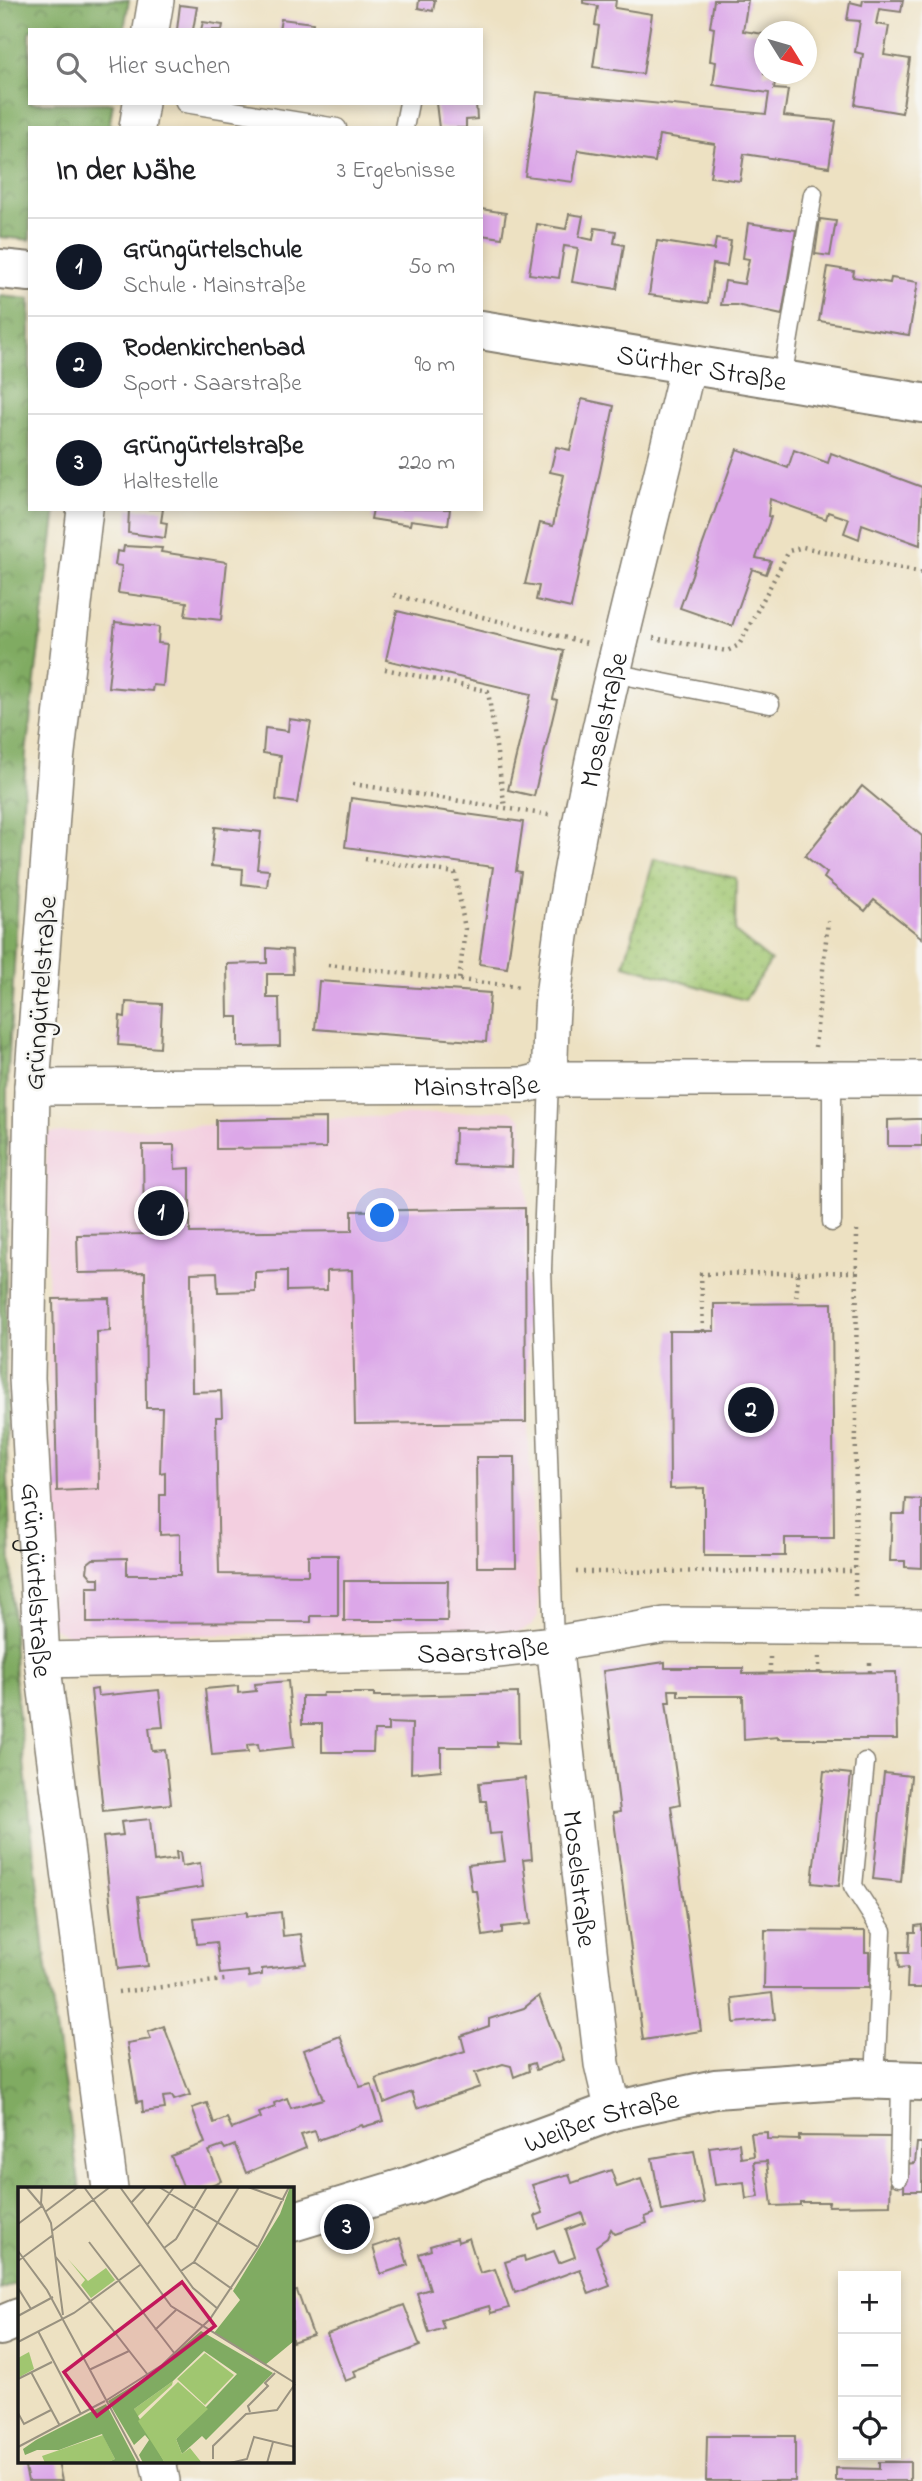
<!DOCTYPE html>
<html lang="de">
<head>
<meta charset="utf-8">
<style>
	body { margin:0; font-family:"Indie Flower",sans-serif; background:#f6f6f6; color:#202124 }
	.controls { position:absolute; right:21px; bottom:21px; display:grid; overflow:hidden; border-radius:0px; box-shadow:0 4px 10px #0003 }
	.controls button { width:63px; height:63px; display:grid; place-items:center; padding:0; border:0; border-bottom:2px solid #e0e0e0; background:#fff; color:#202124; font:35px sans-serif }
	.compass { position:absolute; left:754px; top:21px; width:63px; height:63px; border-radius:50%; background:#fff; box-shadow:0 4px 10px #0003; rotate:127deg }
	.you { position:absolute; left:383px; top:1216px; width:24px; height:24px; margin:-18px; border:5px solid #fff; border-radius:50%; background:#1a73e8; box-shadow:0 0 0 10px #1a73e833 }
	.badge { display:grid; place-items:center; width:46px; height:46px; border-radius:50%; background:#111827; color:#fff; font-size:23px; font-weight:700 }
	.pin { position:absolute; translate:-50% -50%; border:4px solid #fff; box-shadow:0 2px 7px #0006 }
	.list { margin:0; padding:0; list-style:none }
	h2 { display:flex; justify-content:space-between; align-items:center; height:91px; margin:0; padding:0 28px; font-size:30px }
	h2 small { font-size:23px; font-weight:400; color:#757577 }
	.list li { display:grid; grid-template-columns:46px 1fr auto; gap:21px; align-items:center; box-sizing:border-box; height:98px; padding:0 28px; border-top:2px solid #e0e0e0 }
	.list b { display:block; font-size:26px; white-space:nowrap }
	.list p { margin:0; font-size:23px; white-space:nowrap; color:#757577 }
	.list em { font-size:23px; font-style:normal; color:#757577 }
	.icon { flex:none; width:38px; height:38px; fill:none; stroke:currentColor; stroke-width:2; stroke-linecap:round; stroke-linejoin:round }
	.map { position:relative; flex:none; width:922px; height:2481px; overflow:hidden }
	.search { position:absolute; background:#fff; box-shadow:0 4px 10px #0003; left:28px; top:28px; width:455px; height:77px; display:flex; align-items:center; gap:18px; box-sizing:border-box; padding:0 24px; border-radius:0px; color:#757577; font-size:26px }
	.panel { position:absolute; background:#fff; box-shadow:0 4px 10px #0003; left:28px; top:126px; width:455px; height:385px; border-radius:0px }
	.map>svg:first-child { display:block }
	.built { fill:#f3cfe0 }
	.forest { fill:url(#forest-crowns); stroke:#4e643f; stroke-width:2 }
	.park { fill:url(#park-dots); stroke:#5e7146; stroke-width:2 }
	.building { fill:#dca7e8 }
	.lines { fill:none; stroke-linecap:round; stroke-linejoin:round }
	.service-casing { stroke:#847e6f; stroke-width:21 }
	.minor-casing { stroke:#847e6f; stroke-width:38 }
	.tertiary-casing { stroke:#847e6f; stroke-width:42 }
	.path { stroke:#847e6f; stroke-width:4.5; stroke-dasharray:2 5; stroke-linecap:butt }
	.service { stroke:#fff; stroke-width:18 }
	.minor { stroke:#fff; stroke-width:35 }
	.tertiary { stroke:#fff; stroke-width:38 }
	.labels { text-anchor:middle; stroke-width:5; stroke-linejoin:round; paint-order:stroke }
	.street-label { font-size:28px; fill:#1c1c1c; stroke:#f6f6f2 }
	.inset-road { fill:none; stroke:#999280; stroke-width:2 }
	.view { fill:#c2185b; fill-opacity:0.15; stroke:#c2185b; stroke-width:3.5 }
	.inset-edge { fill:none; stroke:#1c1c1c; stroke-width:3.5 }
</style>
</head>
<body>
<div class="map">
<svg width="922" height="2481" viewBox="0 0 922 2481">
	<defs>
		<pattern id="forest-crowns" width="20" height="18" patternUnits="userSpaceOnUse" patternTransform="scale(1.75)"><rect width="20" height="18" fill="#80ab62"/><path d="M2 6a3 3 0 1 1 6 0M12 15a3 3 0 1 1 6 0" fill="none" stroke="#688a50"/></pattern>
		<pattern id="park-dots" width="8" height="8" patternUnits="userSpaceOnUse" patternTransform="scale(1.75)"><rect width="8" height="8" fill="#a0c670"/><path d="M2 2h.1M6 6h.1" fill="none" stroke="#89aa60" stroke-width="1.8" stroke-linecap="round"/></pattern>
	</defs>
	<rect width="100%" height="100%" fill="#f6f6f2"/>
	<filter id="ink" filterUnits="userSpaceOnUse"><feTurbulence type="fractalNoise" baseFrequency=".0143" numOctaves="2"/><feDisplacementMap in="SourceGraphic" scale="14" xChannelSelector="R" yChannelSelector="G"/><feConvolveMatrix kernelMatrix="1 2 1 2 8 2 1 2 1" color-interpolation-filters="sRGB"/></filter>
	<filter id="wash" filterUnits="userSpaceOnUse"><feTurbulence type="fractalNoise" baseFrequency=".00686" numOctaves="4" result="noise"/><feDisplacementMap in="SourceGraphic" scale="28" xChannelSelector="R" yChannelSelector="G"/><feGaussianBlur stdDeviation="1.57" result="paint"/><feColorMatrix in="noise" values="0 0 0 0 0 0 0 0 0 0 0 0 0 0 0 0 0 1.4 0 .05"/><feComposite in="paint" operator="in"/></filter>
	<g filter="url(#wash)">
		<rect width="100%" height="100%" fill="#ede1c2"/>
		<polygon class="built" points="510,1110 522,1119 528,1204 528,1428 538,1616 531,1626 519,1632 68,1636 51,1626 46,1133"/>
		<g class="forest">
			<polygon points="0,0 129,0 124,30 30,30 30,103 113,103 109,128 30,128 30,240 0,237"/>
			<polygon points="0,296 30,299 30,509 56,509 26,754 7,1090 5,1395 15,1680 46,1961 80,2189 19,2189 19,2282 0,2290"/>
		</g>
		<polygon class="park" points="654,859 736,878 735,932 771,961 745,1000 624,965"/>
		<g id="blocks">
			<g class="building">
				<polygon points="419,0 435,0 433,11 418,8"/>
				<polygon points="583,0 616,0 615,8 652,14 643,74 593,67 599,26 595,25 598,6 583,3"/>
				<polygon points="714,0 748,0 743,31 764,34 764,74 776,74 774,89 788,90 784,116 836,121 829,167 744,154 740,181 710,177 715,144 659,135 655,162 578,150 573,182 525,176 537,92 766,114 769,93 713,85 716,62 710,61 714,28 710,27"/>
				<polygon points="863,0 903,0 901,12 879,9 876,24 889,26 884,55 910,59 902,113 855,105 863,54 855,52 860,21 847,20 850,2 862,5"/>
				<polygon points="180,5 197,7 193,30 177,30"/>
				<polygon points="281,19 313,23 312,30 279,30"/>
				<polygon points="203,22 223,25 222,30 201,30"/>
				<polygon points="436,103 476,103 477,119 466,120 466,128 439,128"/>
				<polygon points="481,209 506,213 502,238 481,235"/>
				<polygon points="569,214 583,216 579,237 593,240 595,228 616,231 614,243 624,245 617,289 572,282 578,248 564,246 559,278 529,274 537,224 566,229"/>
				<polygon points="820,219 836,221 830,256 815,254"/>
				<polygon points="748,223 796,230 782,315 736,305 721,305 725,281 744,284 749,259 743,258"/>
				<polygon points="716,239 731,241 727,266 713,264 708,303 649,295 657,241 714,250"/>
				<polygon points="828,267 854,271 853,277 890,283 891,278 918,282 909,335 819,321"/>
				<polygon points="582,399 614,406 571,608 536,600 539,586 525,584 540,523 553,526 558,502 564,475 550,472 556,447 570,450"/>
				<polygon points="737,449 788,468 794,450 828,463 831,453 922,487 920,545 862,524 859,539 844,533 849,519 828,512 826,519 770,499 768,516 771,517 756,558 771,561 766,574 752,569 732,626 680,608"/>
				<polygon points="129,509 163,509 161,522 167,523 165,538 128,533"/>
				<polygon points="373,509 450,509 448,525 411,520 410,525 371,519"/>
				<polygon points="124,546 162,548 161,552 227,562 221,620 185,616 187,602 118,593 122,566 115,565 117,551 123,552"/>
				<polygon points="397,611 564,651 553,699 557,700 534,796 508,790 531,694 386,660"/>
				<polygon points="115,622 159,627 158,643 167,644 163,686 153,685 152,691 108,687"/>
				<polygon points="289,719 311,722 297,803 276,800 281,756 263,753 265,728 288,731"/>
				<polygon points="862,786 922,836 922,938 874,900 865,911 824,878 827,873 805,856"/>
				<polygon points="351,798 523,822 516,871 521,872 507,968 479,964 493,867 345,847"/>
				<polygon points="215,827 261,832 257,869 269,870 267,887 242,884 243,869 211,866"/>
				<polygon points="267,948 292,950 293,974 267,974 267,998 279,998 280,1046 238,1047 238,1017 228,1017 227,964 267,963"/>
				<polygon points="319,981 490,993 486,1042 315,1029"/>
				<polygon points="126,1002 162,1004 160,1048 118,1045 120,1016 125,1017"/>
				<polygon points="326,1118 326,1148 216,1149 216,1120"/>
				<polygon points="916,1119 922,1119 922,1146 888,1146 888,1120"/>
				<polygon points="455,1128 512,1129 511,1167 454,1165"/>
				<polygon points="143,1145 174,1145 175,1169 190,1168 190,1233 352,1231 352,1211 525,1208 526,1422 355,1424 352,1270 327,1271 327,1290 287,1291 287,1271 255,1272 255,1291 218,1292 217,1272 191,1273 192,1392 221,1391 222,1417 216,1417 219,1574 308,1575 308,1555 338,1555 338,1616 311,1616 311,1622 87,1623 87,1587 99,1587 99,1578 92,1578 87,1572 88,1563 93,1559 127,1558 127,1575 180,1575 180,1534 160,1535 160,1495 165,1495 165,1472 160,1473 162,1408 146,1408 145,1272 78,1273 77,1235 144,1234"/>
				<polygon points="109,1298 110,1331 97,1332 99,1489 57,1491 53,1299"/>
				<polygon points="832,1303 834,1538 785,1538 785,1556 704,1556 704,1488 670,1489 669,1331 714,1331 714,1304"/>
				<polygon points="476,1457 515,1457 516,1567 477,1567"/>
				<polygon points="906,1499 922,1500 922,1568 905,1567 905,1561 890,1561 892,1514 905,1514"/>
				<polygon points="344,1581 448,1581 447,1621 344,1621"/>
				<polygon points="665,1662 665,1668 743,1668 743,1674 896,1672 897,1739 778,1739 778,1737 744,1740 743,1696 678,1696 678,1690 669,1690 670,1702 666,1702 680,1804 671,1806 701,2031 643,2040 613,1813 620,1812 603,1671"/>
				<polygon points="288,1681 294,1747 259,1751 258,1744 247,1745 248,1752 212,1755 205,1689 238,1686 238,1693 256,1691 255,1684"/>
				<polygon points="97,1689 98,1696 159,1690 163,1727 149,1728 152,1751 165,1750 171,1804 103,1811 91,1690"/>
				<polygon points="323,1693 374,1693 374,1696 388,1696 518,1693 519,1743 497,1742 497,1747 441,1747 441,1770 411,1773 412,1724 388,1723 388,1731 374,1731 373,1752 322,1752 322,1724 302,1724 302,1696 322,1696"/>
				<polygon points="824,1771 851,1774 839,1886 812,1883"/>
				<polygon points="884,1773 911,1776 901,1882 873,1879"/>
				<polygon points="525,1778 532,1859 523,1860 531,1924 502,1927 502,1933 483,1936 477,1891 472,1891 468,1865 505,1861 501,1833 490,1834 486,1801 481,1801 479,1783"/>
				<polygon points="150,1819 154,1862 177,1859 176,1852 180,1852 182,1866 200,1863 203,1887 138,1897 148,1966 118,1969 103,1837 123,1835 121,1822"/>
				<polygon points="247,1912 247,1916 281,1912 283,1936 301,1934 306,1964 262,1969 262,1975 249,1977 248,1971 220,1974 216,1942 197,1944 194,1918"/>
				<polygon points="922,1925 922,1988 907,1988 908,1967 899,1968 898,1952 909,1952 910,1932 915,1932 915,1926"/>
				<polygon points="765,1930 865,1931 865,1952 869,1952 869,1988 764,1988"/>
				<polygon points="772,1993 775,2019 734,2023 732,1998"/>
				<polygon points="539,1996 563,2060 536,2070 534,2063 528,2065 529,2071 514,2077 511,2066 503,2064 475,2073 480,2087 417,2108 412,2092 384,2103 376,2079 465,2051 461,2036 489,2026 489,2019 524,2008"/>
				<polygon points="164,2026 190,2095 174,2100 172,2096 163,2097 165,2109 143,2112 142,2101 137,2102 127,2043 151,2039 148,2032"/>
				<polygon points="340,2036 360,2087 371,2084 383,2121 363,2127 362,2125 318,2140 315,2131 301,2135 306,2148 246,2173 235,2145 225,2149 223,2146 209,2151 221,2181 201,2189 184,2189 171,2156 205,2143 192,2108 207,2103 214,2123 227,2118 232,2129 261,2118 259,2113 275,2107 274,2103 287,2098 291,2108 323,2099 304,2050"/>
				<polygon points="767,2132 767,2139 799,2140 799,2136 892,2137 890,2205 828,2206 829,2202 800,2202 800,2205 772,2206 767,2161 754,2162 759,2197 746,2199 744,2182 715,2185 709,2147 739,2143 741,2158 754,2156 751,2133"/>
				<polygon points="917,2143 922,2143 922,2191 904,2191 905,2164 915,2163"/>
				<polygon points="694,2151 704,2203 662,2211 652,2158"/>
				<polygon points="611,2170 617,2187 641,2179 654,2214 645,2217 647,2223 615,2234 611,2229 607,2238 596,2246 610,2286 589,2294 580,2269 515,2293 505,2262 524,2256 525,2261 554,2251 559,2263 575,2257 566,2230 585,2223 582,2213 539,2229 535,2216 543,2213 532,2185 569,2174 572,2183"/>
				<polygon points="400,2238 408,2265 381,2274 373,2247"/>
				<polygon points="457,2238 458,2242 469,2238 480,2273 495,2269 509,2308 491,2313 489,2306 441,2320 444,2328 429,2333 417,2293 430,2289 419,2254 431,2250 430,2246"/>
				<polygon points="297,2291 313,2335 292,2342 292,2292"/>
				<polygon points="404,2305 420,2346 354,2371 356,2377 345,2381 327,2334"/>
				<polygon points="707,2436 795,2436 795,2481 706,2481"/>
				<polygon points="58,2462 62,2481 28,2481 24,2463"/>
				<polygon points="879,2462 910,2462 910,2481 836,2481 836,2468 879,2469"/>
			</g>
		</g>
	</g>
	<g filter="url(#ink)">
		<use href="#blocks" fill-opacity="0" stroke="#847e6f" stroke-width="2"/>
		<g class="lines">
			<g class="service-casing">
				<g id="service">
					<polyline points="185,103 337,128"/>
					<polyline points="404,128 409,103"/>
					<polyline points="782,379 813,194"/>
					<polyline points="613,673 770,704"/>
					<polyline points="549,1079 542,1269 554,1644"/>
					<polyline points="832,1222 832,1079"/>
					<polyline points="865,1762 853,1886 882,1931 875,2080"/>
					<polyline points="899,2177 901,2080"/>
				</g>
			</g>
			<g class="minor-casing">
				<g id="minor">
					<polyline points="151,30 156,0"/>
					<polyline points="137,128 141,103"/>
					<path id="s1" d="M85 509 56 761 32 1087 27 1378 42 1660 110 2189"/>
					<path id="s2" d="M549 1079C551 1049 550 1018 554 989 579 777 640 572 688 364"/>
					<path id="s3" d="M32 1087 525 1085 549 1079H922"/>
					<path id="s4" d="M554 1644 602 2064 613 2111"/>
					<path id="s5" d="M42 1660 488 1651 554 1644 665 1625 922 1627"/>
					<polyline points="158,2462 162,2481"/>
				</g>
			</g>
			<g class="tertiary-casing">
				<g id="tertiary">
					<polyline points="0,269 30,272"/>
					<path id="s6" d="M481 330 922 403"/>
					<path id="s7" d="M292 2222 410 2186 613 2111 715 2089 856 2079 922 2081"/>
					<polyline points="0,2326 19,2318"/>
				</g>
			</g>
			<g class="path">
				<polyline points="394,595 587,643"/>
				<polyline points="653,638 727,651 739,645 789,551 803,547 922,573"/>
				<polyline points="385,669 488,691 505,808"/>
				<polyline points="353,784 549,815"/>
				<polyline points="365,859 455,873 465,929 459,980"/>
				<polyline points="328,965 521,987"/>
				<polyline points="815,1047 828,921"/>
				<polyline points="796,1304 798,1273"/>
				<polyline points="703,1331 701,1274 856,1272"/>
				<polyline points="576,1572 855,1571"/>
				<polyline points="855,1596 857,1227"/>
				<polyline points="770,1657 770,1674"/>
				<polyline points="819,1657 819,1673"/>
				<polyline points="870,1672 870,1659"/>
				<polyline points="118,1992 225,1980"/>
			</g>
			<use href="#service" class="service"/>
			<use href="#minor" class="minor"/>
			<use href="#tertiary" class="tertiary"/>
		</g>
	</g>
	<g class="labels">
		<g class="street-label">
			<text dy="10" stroke="none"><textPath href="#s6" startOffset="224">Sürther Straße</textPath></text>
			<text dy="10" stroke="none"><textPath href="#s2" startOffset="364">Moselstraße</textPath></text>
			<text transform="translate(39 993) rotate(-86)" y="10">Grüngürtelstraße</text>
			<text dy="10" stroke="none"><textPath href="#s3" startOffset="444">Mainstraße</textPath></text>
			<text dy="10" stroke="none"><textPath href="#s1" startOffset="1074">Grüngürtelstraße</textPath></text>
			<text dy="10" stroke="none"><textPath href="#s5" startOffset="441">Saarstraße</textPath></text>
			<text dy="10" stroke="none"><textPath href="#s4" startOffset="236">Moselstraße</textPath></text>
			<text dy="10" stroke="none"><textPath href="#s7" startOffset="326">Weißer Straße</textPath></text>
		</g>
	</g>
	<g transform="translate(18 2187)">
		<rect width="276" height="276" fill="#ede1c2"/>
		<path d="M50 72 70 94 88 81 97 93 73 111 63 98 67 93ZM187 166 216 188 187 218 159 192ZM155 194 154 198 119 230 116 222ZM85 248 97 272 88 276H27L24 269Z" fill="#a0c670"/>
		<path d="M272 0H276V154L247 178 196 146 222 113 215 104 262 27ZM183 144 255 186 188 253 184 249 164 267 158 252 219 187 186 164 155 194 116 222 147 276H125L121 268 131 253 127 248 116 258 90 214 131 189ZM88 217 119 276H88L97 272 84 247 41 263H19L7 268 5 262 18 253Z" fill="#80ab62"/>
		<path d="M160 195 190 222 158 252 164 267 172 261 184 276H147L120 234Z" fill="#a0c670"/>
		<path d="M11 165 16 182 0 191V171Z" fill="#a0c670"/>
		<path class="inset-road" d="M8 0 24 19M24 0 23 16 33 36 45 128M66 0 153 119 277 196M102 0 175 101 200 122M141 0 240 60M230 0 266 13M113 16 128 0M27 25 60 0M0 37 24 19M129 38 156 0M34 44 92 0M71 55 157 167M146 61 158 52 189 0M0 64 29 103 122 276M37 69 130 188M0 74 35 48M176 75 214 102M163 84 176 75 221 0M0 101 13 122M0 129 35 110M137 143 158 123M20 144 63 227M0 155 56 126 122 78M71 183 111 164M13 185 42 239M0 192 34 175M89 213 144 178 192 132 240 60 271 0M232 225 230 219 250 199 247 196 257 186M0 226 6 237 33 223M0 260 87 214M195 272V259L228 227 259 223 277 197M212 276 229 272 236 250 277 260M249 276 255 255"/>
		<path class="view" d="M164 95 197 139 79 229 46 185Z"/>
		<rect width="276" height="276" class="inset-edge"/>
	</g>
</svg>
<div class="controls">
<button>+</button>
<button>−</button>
<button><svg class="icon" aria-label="locate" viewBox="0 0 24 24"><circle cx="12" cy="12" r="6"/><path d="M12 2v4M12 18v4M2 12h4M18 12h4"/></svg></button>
</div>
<svg class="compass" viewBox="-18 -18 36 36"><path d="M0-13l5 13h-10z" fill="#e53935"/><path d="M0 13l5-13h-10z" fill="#757577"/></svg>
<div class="you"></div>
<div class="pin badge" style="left:161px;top:1213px">1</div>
<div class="pin badge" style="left:751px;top:1410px">2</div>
<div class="pin badge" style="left:347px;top:2227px">3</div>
<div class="search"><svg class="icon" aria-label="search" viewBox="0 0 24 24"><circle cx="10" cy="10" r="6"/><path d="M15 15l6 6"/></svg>Hier suchen</div>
<section class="panel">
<h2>In der Nähe<small>3 Ergebnisse</small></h2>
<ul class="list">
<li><span class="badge">1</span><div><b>Grüngürtelschule</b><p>Schule · Mainstraße</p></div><em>50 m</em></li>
<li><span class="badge">2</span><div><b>Rodenkirchenbad</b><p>Sport · Saarstraße</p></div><em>90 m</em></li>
<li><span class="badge">3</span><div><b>Grüngürtelstraße</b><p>Haltestelle</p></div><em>220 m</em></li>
</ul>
</section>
</div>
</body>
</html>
